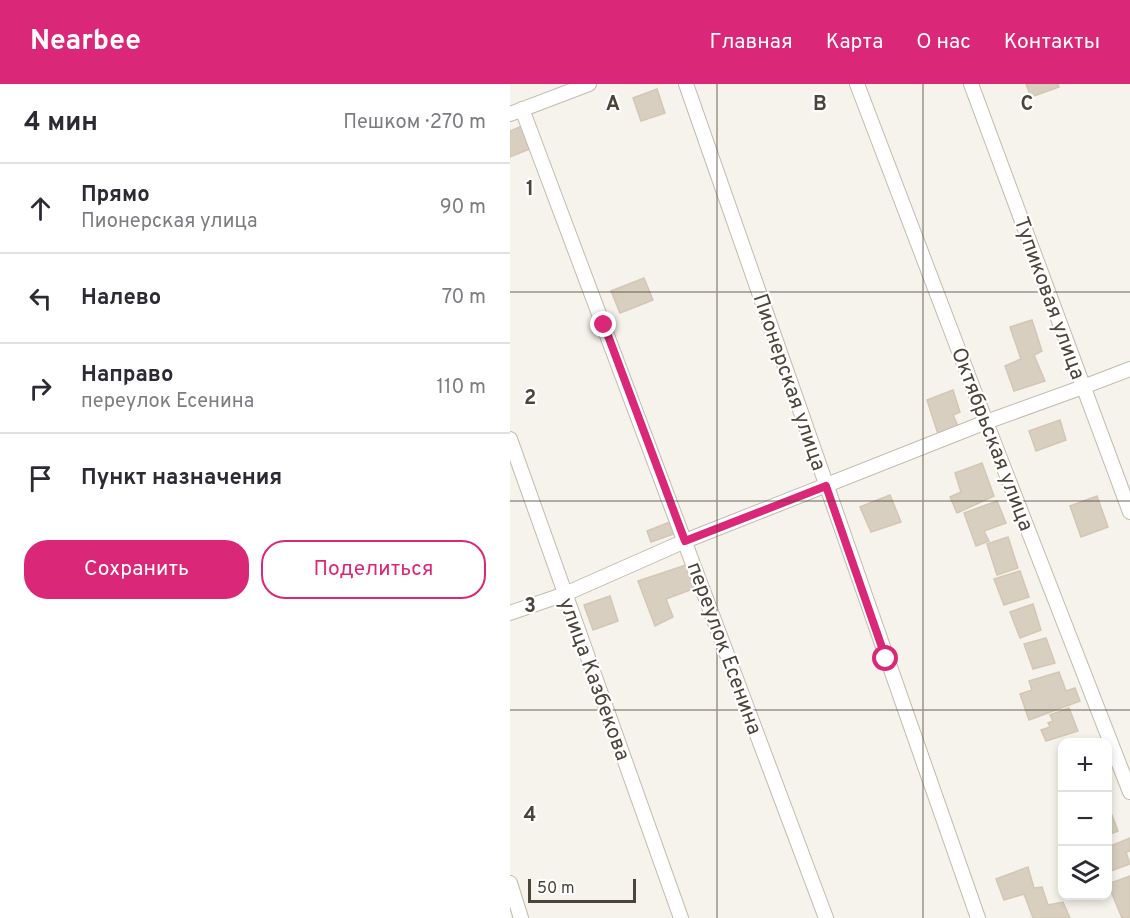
<!DOCTYPE html>
<html lang="ru">
<head>
<meta charset="utf-8">
<style>
	body { margin:0; font-family:Overpass,sans-serif; background:#f2f2f3; color:#2b2b33 }
	.controls { position:absolute; right:18px; bottom:18px; display:grid; overflow:hidden; border-radius:12px; box-shadow:0 3px 9px #0003 }
	.controls button { width:54px; height:54px; display:grid; place-items:center; padding:0; border:0; border-bottom:2px solid #e1e1e2; background:#fff; color:#2b2b33; font:30px sans-serif }
	.scale { position:absolute; left:18px; bottom:15px; width:108px; box-sizing:border-box; padding-left:6px; border:3px solid #4b4439; border-top:0; font-size:16px; line-height:21px; white-space:nowrap; color:#4b4439; -webkit-text-stroke:4px #fff; paint-order:stroke }
	.stop { position:absolute; width:18px; height:18px; margin:-14px; border:4px solid #db2777; border-radius:50%; background:#fff }
	.stop.end { background:#db2777; border-color:#fff; box-shadow:0 2px 6px #0008 }
	.list { margin:0; padding:0; list-style:none }
	h2 { display:flex; justify-content:space-between; align-items:center; height:78px; margin:0; padding:0 24px; font-size:26px }
	h2 small { font-size:20px; font-weight:400; color:#7c7c81 }
	.list li { display:grid; grid-template-columns:39px 1fr auto; gap:18px; align-items:center; box-sizing:border-box; height:90px; padding:0 24px; border-top:2px solid #e1e1e2 }
	.list b { display:block; font-size:22px; white-space:nowrap }
	.list p { margin:0; font-size:20px; white-space:nowrap; color:#7c7c81 }
	.list em { font-size:20px; font-style:normal; color:#7c7c81 }
	.actions { display:flex; gap:12px; padding:18px 24px }
	.actions a { flex:1; padding:14px 0; border:2px solid #db2777; border-radius:24px; text-align:center; font-size:21px; color:#db2777 }
	.actions .main { background:#db2777; color:#fff }
	.icon { flex:none; width:33px; height:33px; fill:none; stroke:currentColor; stroke-width:2; stroke-linecap:round; stroke-linejoin:round }
	.map { position:relative; flex:none; width:620px; height:834px; overflow:hidden }
	header { display:flex; align-items:center; gap:36px; box-sizing:border-box; height:84px; padding:0 30px; background:#db2777; color:#fff }
	header strong { font-size:28px }
	nav { display:flex; gap:33px; margin-inline-start:auto; font-size:21px }
	main { display:flex }
	aside { flex:1; background:#fff }
	.map>svg:first-child { display:block }
	.building { fill:#d8cfc1; stroke:#d3c7b4; stroke-width:1.5 }
	.lines { fill:none; stroke-linecap:round; stroke-linejoin:round }
	.street-casing { stroke:#c2bbae; stroke-width:16 }
	.street { stroke:#fff; stroke-width:14 }
	.route { stroke:#db2777; stroke-width:8 }
	.grid { fill:none; stroke:#4b4439; stroke-width:1.5; stroke-opacity:0.55 }
	.labels { text-anchor:middle; stroke-width:4.5; stroke-linejoin:round; paint-order:stroke }
	.street-label { font-size:21px; fill:#4b4439; stroke:#fff }
	.grid-label { font-size:20px; text-anchor:middle; font-weight:bold; fill:#4b4439; stroke:#fff; stroke-width:4.5; stroke-linejoin:round; paint-order:stroke }
</style>
</head>
<body>
<header>
<strong>Nearbee</strong>
<nav><a>Главная</a><a>Карта</a><a>О нас</a><a>Контакты</a></nav>
</header>
<main>
<aside>
<h2>4 мин<small>Пешком · 270 m</small></h2>
<ul class="list">
<li><svg class="icon" aria-label="ahead" viewBox="0 0 24 24"><path d="M12 20V5M6 11l6-6 6 6"/></svg><div><b>Прямо</b><p>Пионерская улица</p></div><em>90 m</em></li>
<li><svg class="icon" aria-label="left" viewBox="0 0 24 24"><path d="M17 20v-9H6M10 6l-5 5 5 5"/></svg><div><b>Налево</b></div><em>70 m</em></li>
<li><svg class="icon" aria-label="right" viewBox="0 0 24 24"><path d="M7 20v-9h11M14 6l5 5-5 5"/></svg><div><b>Направо</b><p>переулок Есенина</p></div><em>110 m</em></li>
<li><svg class="icon" aria-label="arrive" viewBox="0 0 24 24"><path d="M6 21V4h12l-3 4 3 4H6"/></svg><div><b>Пункт назначения</b></div></li>
</ul>
<div class="actions"><a class="main">Сохранить</a><a>Поделиться</a></div>
</aside>
<div class="map">
<svg width="620" height="834" viewBox="0 0 620 834">
	<rect width="100%" height="100%" fill="#f6f3ec"/>
	<g class="building">
		<polygon points="516,0 548,0 549,3 521,13"/>
		<polygon points="147,5 155,29 131,37 123,14"/>
		<polygon points="12,42 22,64 0,73 0,47"/>
		<polygon points="134,194 143,216 110,229 101,207"/>
		<polygon points="522,236 532,267 524,271 535,297 504,307 495,282 511,275 500,243"/>
		<polygon points="443,306 450,328 443,331 448,342 428,350 417,316"/>
		<polygon points="550,336 556,356 526,367 519,347"/>
		<polygon points="472,379 484,412 447,429 440,413 451,408 445,389"/>
		<polygon points="380,411 391,438 361,448 350,423"/>
		<polygon points="587,412 598,443 571,453 560,422"/>
		<polygon points="487,417 496,439 474,447 479,457 466,462 454,429"/>
		<polygon points="165,436 169,448 141,458 137,447"/>
		<polygon points="498,453 508,484 487,491 477,460"/>
		<polygon points="179,480 188,503 156,515 163,533 145,542 128,497"/>
		<polygon points="510,487 519,513 494,521 484,495"/>
		<polygon points="100,512 108,537 83,546 74,521"/>
		<polygon points="523,520 531,546 510,554 500,528"/>
		<polygon points="536,554 545,579 523,585 514,560"/>
		<polygon points="549,588 556,607 565,604 570,617 519,636 510,610 522,606 519,597"/>
		<polygon points="559,624 568,647 536,657 531,646 540,643 538,639 543,637 540,631"/>
		<polygon points="600,726 608,747 598,751 598,727"/>
		<polygon points="620,754 620,767 616,768 620,780 598,788 598,763"/>
		<polygon points="518,783 524,804 532,803 538,821 553,818 560,834 523,834 514,810 494,816 486,795"/>
		<polygon points="620,792 620,834 612,834 598,800"/>
	</g>
	<g class="lines">
		<g class="street-casing">
			<g id="street">
				<polyline points="176,0 468,834"/>
				<polyline points="347,0 476,338 620,708"/>
				<polyline points="461,0 620,428"/>
				<polyline points="12,25 316,834"/>
				<polyline points="0,30 79,0"/>
				<polyline points="0,355 171,834"/>
				<polyline points="0,529 55,510 175,457 476,338 573,303 620,285"/>
				<polyline points="0,799 11,834"/>
			</g>
		</g>
		<use href="#street" class="street"/>
	</g>
	<g class="lines">
		<polyline class="route" points="94,241 175,457 316,402 376,575"/>
	</g>
	<path class="grid" d="M207 0V834M413 0V834M0 208H620M0 417H620M0 626H620"/>
	<g class="labels">
		<g class="street-label">
			<text transform="translate(540 214) rotate(70)" y="7">Тупиковая улица</text>
			<text transform="translate(280 298) rotate(71)" y="7">Пионерская улица</text>
			<text transform="translate(483 355) rotate(69)" y="7">Октябрьская улица</text>
			<text transform="translate(215 564) rotate(70)" y="7">переулок Есенина</text>
			<text transform="translate(85 595) rotate(70)" y="7">улица Казбекова</text>
		</g>
	</g>
	<g class="grid-label">
		<text x="103" y="26">A</text>
		<text x="310" y="26">B</text>
		<text x="517" y="26">C</text>
		<text x="20" y="111">1</text>
		<text x="20" y="320">2</text>
		<text x="20" y="528">3</text>
		<text x="20" y="737">4</text>
	</g>
</svg>
<div class="controls">
<button>+</button>
<button>−</button>
<button><svg class="icon" aria-label="layers" viewBox="0 0 24 24"><path d="M12 4l9 5-9 5-9-5zM3 14l9 5 9-5"/></svg></button>
</div>
<div class="scale">50 m</div>
<div class="stop" style="left:376px;top:575px"></div>
<div class="stop end" style="left:94px;top:241px"></div>
</div>
</main>
</body>
</html>
